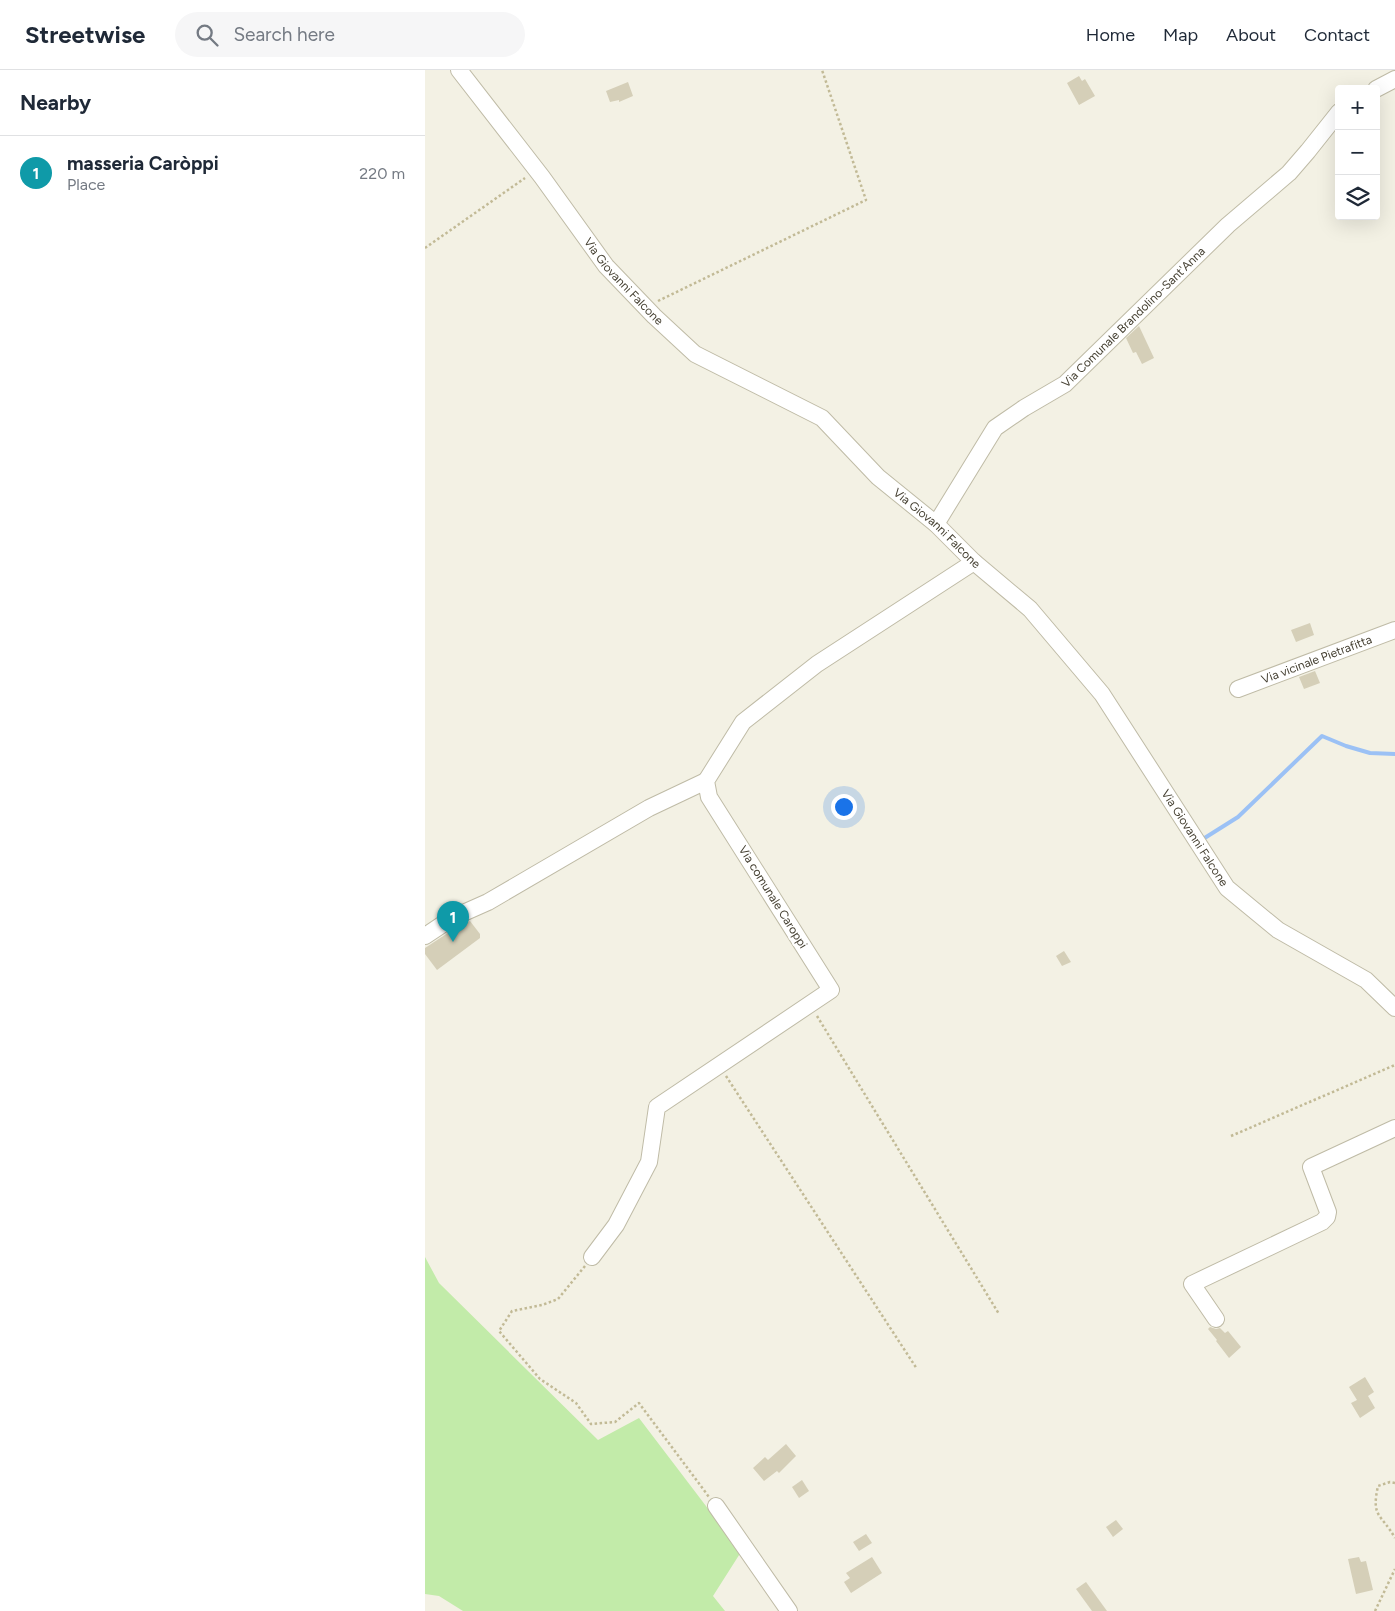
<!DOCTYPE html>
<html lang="en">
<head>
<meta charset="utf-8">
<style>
	body { margin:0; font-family:Figtree,sans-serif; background:#f6f6f7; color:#1f2937 }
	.controls { position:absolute; right:15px; top:15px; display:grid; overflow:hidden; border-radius:5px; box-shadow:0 5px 20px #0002 }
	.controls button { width:45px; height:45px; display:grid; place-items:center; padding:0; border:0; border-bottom:1px solid #e0e1e3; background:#fff; color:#1f2937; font:25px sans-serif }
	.you { position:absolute; left:418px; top:736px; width:18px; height:18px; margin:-12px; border:4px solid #fff; border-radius:50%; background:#1a73e8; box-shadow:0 0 0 8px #1a73e833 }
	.badge { display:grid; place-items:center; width:32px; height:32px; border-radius:50%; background:#0b8043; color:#fff; font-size:16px; font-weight:700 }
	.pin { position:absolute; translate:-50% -41px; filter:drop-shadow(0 1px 2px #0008) }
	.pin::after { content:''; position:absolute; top:26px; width:18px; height:15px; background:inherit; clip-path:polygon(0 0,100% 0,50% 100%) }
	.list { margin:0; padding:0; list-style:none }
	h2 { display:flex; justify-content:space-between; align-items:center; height:65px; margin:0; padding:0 20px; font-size:21px }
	h2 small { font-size:16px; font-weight:400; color:#747a83 }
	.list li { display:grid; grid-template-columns:32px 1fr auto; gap:15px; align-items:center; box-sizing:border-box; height:75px; padding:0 20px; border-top:1px solid #e0e1e3 }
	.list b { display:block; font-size:19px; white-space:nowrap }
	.list p { margin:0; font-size:16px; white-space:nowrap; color:#747a83 }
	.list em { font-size:16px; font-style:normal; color:#747a83 }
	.icon { flex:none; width:28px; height:28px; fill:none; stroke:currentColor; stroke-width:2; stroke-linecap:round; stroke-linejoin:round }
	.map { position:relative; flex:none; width:970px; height:1541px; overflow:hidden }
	header { display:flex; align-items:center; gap:30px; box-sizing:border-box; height:70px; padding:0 25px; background:#fff; border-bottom:1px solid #e0e1e3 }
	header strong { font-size:24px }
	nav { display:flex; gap:28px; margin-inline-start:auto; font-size:18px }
	.search { width:350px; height:45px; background:#f6f6f7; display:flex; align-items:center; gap:12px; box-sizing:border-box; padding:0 18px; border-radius:28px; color:#747a83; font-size:19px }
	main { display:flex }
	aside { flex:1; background:#fff }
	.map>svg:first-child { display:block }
	.green { fill:#c2eba9 }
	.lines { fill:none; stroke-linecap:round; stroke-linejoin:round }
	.stream { stroke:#9bc1f5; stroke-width:4 }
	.building { fill:#d5cfb8 }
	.minor-casing { stroke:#bfbba6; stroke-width:18 }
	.path { stroke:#c2ba96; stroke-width:2.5; stroke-dasharray:2.5 2.5; stroke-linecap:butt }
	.minor { stroke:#fff; stroke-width:16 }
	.labels { text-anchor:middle; stroke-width:4.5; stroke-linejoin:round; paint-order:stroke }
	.street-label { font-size:12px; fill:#464133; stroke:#fff }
</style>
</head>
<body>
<header>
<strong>Streetwise</strong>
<div class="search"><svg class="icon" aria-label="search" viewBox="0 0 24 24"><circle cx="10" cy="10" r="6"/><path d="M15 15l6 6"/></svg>Search here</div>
<nav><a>Home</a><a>Map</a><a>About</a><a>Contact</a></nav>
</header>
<main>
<aside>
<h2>Nearby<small></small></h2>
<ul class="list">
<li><span class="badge" style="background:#0f9aa8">1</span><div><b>masseria Caròppi</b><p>Place</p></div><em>220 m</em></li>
</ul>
</aside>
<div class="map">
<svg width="970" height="1541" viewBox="0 0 970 1541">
	<rect width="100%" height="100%" fill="#f3f1e4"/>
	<polygon class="green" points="0,1187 14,1213 173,1370 214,1348 316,1482 288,1526 300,1541 38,1541 14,1526 0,1524"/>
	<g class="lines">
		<polyline class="stream" points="778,769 813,747 897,666 921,676 945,683 970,684"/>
	</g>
	<g class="building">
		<polygon points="654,6 657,11 660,9 670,26 654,35 642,13"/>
		<polygon points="203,12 208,26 194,32 194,30 185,32 181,21"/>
		<polygon points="714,256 729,288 717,294 711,282 708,283 701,268"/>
		<polygon points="885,553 889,565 871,572 866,560"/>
		<polygon points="890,601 895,613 879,619 874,607"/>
		<polygon points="45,851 55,864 55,868 12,900 0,884 0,878 32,857"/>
		<polygon points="639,881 646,892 637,896 631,886"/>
		<polygon points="785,1257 791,1259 795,1258 800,1263 803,1261 816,1277 804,1288 791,1271 792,1270 783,1259"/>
		<polygon points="940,1307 949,1322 943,1326 950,1338 935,1348 926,1333 932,1330 924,1317"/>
		<polygon points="361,1374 371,1386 354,1403 352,1401 339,1411 328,1398 340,1387 343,1390"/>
		<polygon points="377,1410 384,1421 374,1428 367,1417"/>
		<polygon points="691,1450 698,1459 688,1467 681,1457"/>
		<polygon points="441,1464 447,1473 434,1481 428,1472"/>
		<polygon points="447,1487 457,1503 426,1523 419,1512 425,1508 421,1503"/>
		<polygon points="934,1487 936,1492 941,1491 948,1520 931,1524 923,1489"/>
		<polygon points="661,1512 682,1541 667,1541 651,1519"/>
	</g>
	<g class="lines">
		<g class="minor-casing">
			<g id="minor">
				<path id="s1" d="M34 0 117 107 181 196 229 246 270 284 397 348 453 407 511 454 549 492 605 539 677 624 802 818 853 860 941 910 970 938"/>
				<polyline points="951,19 970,9"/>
				<path id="s2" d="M511 454 570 358 599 338 640 314 803 155 864 103 883 81 914 42"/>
				<path id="s3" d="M813 619 970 560"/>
				<polyline points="0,866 27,848 63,832 224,738 281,711"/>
				<polyline points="167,1187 191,1155 224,1092 232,1037 406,920 284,727 281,711 318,652 392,594 549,492"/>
				<polyline points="791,1249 767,1214 897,1152 902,1147 903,1142 886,1097 970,1058"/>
				<polyline points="291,1436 364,1541"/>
			</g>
		</g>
		<g class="path">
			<polyline points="0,178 100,108"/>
			<polyline points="233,231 441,130 397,0"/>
			<polyline points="392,946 574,1244"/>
			<polyline points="301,1006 492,1299"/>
			<polyline points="806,1066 970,995"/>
			<polyline points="160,1196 133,1229 117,1235 87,1241 74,1261 115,1309 151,1333 166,1354 190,1352 214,1333 284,1427"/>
			<path d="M970 1413 965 1412 953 1416C946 1448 956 1443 970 1468"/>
			<polyline points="950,1541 970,1499"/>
		</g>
		<use href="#minor" class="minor"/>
	</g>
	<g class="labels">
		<g class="street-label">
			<text dy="4" stroke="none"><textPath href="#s1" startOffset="268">Via Giovanni Falcone</textPath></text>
			<text dy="4" stroke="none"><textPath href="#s2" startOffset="291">Via Comunale Brandolino-Sant'Anna</textPath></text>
			<text dy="4" stroke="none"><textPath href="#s1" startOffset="672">Via Giovanni Falcone</textPath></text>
			<text dy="4" stroke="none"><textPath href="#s3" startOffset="84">Via vicinale Pietrafitta</textPath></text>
			<text dy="4" stroke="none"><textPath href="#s1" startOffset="1078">Via Giovanni Falcone</textPath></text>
			<text transform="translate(348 827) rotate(58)" y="4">Via comunale Caroppi</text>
		</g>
	</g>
</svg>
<div class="controls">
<button>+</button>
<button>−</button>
<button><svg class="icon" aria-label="layers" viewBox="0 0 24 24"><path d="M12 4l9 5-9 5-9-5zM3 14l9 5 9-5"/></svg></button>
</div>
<div class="you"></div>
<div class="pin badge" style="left:28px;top:872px;background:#0f9aa8">1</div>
</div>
</main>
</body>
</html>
